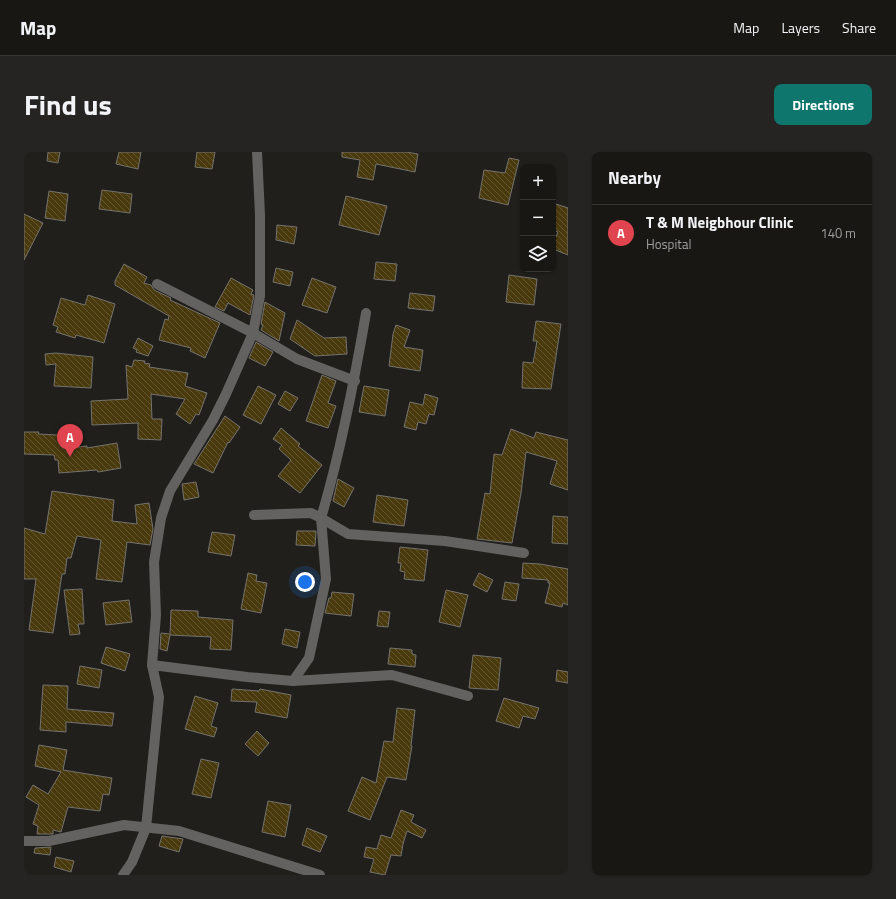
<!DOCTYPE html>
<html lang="en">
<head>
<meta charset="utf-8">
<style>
	body { margin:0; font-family:"Titillium Web",sans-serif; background:#262422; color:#f1f3f6 }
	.controls { position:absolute; right:12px; top:12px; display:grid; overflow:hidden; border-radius:8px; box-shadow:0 1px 3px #0004 }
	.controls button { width:36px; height:36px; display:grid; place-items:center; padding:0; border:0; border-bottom:1px solid #373634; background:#191714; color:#f1f3f6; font:20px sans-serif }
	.you { position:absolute; left:281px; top:430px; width:14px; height:14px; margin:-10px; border:3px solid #fff; border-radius:50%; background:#1a73e8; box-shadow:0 0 0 6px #1a73e833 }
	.badge { display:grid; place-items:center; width:26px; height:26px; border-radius:50%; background:#0f766e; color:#fff; font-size:13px; font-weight:700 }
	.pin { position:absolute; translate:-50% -33px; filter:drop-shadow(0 1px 2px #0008) }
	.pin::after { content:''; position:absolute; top:21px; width:14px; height:12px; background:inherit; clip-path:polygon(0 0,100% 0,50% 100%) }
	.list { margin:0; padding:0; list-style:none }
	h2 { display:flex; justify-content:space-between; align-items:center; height:52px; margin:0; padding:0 16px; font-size:17px }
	h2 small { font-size:13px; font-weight:400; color:#9f9fa0 }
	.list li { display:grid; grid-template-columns:26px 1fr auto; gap:12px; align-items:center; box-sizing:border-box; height:56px; padding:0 16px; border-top:1px solid #373634 }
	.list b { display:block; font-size:15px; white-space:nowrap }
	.list p { margin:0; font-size:13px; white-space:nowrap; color:#9f9fa0 }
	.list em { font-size:13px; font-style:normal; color:#9f9fa0 }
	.icon { flex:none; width:22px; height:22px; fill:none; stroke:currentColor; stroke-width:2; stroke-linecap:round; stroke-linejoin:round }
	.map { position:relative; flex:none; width:544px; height:723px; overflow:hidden; border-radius:8px }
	header { display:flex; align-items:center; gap:24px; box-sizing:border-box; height:56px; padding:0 20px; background:#191714; border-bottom:1px solid #373634 }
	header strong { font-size:19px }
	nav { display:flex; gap:22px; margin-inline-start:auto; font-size:14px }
	.intro { display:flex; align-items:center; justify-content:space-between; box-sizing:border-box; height:96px; padding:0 24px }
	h1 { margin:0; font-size:28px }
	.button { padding:10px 18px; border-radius:8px; background:#0f766e; color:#fff; font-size:14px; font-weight:700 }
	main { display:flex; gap:24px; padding:0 24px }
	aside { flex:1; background:#191714; border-radius:8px; box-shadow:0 1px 3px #0004 }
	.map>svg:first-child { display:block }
	.building { fill:url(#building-back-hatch); stroke:#74726e }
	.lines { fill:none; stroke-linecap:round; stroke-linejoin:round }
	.street { stroke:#636260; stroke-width:10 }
</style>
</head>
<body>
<header>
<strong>Map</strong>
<nav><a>Map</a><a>Layers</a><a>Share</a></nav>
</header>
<div class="intro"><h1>Find us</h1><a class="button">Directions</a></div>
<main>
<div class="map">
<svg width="544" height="723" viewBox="0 0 544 723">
	<defs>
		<pattern id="building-back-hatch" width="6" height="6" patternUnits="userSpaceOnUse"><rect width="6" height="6" fill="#493a0e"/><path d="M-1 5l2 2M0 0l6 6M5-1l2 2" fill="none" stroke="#635630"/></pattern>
	</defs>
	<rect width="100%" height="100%" fill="#211f1b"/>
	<g class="building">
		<polygon points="24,0 36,0 34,11 23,9"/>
		<polygon points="95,0 117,0 114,17 92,12"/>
		<polygon points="173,0 191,0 188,17 171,15"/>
		<polygon points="318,0 382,0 394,2 391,20 352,12 349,28 333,25 336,8 318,5"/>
		<polygon points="485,6 495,8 484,53 455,46 460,18 481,21"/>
		<polygon points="78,38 108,42 106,61 75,57"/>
		<polygon points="25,39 44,42 41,69 21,66"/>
		<polygon points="322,44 363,54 355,83 315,73"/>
		<polygon points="529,51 544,56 544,103 529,97 529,91 534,80 529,78"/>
		<polygon points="0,62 19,71 0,108"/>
		<polygon points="253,73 273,75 270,92 252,88"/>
		<polygon points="352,110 373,112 371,129 350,127"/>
		<polygon points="100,112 123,125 120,131 127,133 130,138 147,146 146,148 196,171 181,206 166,199 167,196 135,188 141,167 144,168 145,164 91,133 91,129"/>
		<polygon points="252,116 269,120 266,134 249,130"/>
		<polygon points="485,123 513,127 510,153 482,150"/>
		<polygon points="207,126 229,138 227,142 230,143 226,163 204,151 200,159 191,155"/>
		<polygon points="288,126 312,135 303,161 278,153"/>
		<polygon points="386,141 411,144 409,159 384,156"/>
		<polygon points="64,143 91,152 80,191 52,183 51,186 32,180 34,175 29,173 37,146 61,153"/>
		<polygon points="241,150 261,161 255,189 237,178 239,173 237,172"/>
		<polygon points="273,168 300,186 322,185 323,202 291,204 266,187"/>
		<polygon points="512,169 537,172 527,237 498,236 499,210 509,211 513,189 509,189"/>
		<polygon points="372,173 386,178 380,195 399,198 396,219 365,214 369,182"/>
		<polygon points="114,186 129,194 124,204 112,200 113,198 109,196"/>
		<polygon points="232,190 249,200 241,214 225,206"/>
		<polygon points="32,201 69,205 67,236 30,234 32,212 22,213 21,202"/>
		<polygon points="110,208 121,209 120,211 126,212 125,215 164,221 161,234 183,241 175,263 172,262 166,272 152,262 161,247 127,242 128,267 138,267 137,288 114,287 114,271 68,273 67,249 104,247 102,213 108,215"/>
		<polygon points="298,223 312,229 304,251 312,254 304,276 282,269"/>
		<polygon points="234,234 252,243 237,272 219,263"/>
		<polygon points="340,234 365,238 361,264 335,260"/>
		<polygon points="261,239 274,246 266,259 254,252"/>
		<polygon points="401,242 414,246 410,263 405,262 402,272 394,270 392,278 380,275 386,250 399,253"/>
		<polygon points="201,264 216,275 205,291 204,290 189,321 170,312"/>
		<polygon points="257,276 276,292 274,294 298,313 276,341 254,324 267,308 255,297 258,293 249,287"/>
		<polygon points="487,277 510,286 512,280 544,288 544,338 526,332 533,309 502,300 497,341 488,391 453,387 461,341 466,342 470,302 478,303"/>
		<polygon points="0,280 15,280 14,282 53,284 54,295 63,294 63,296 93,291 97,316 74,320 73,318 35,321 34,308 31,308 30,303 0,302"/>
		<polygon points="314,327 330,336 320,355 309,349"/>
		<polygon points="172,330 175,345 160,348 158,332"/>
		<polygon points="28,339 90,348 88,369 113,372 111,353 125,351 129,377 126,393 103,390 98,430 72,427 77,388 53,384 47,406 43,406 41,422 38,422 29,481 5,478 12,427 0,427 0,376 21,382"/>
		<polygon points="353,343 384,348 380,374 349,370"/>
		<polygon points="529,364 544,365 544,392 528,391"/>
		<polygon points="273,379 292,379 291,394 272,393"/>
		<polygon points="188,380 211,383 207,404 184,400"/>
		<polygon points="376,395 404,398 400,429 380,427 381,420 376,419 377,411 374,411"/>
		<polygon points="499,411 516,412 544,417 544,453 539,451 538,455 521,451 526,431 524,431 524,428 498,426"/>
		<polygon points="224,421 233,423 232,429 243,431 237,461 217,457"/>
		<polygon points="455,421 469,428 463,440 449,433"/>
		<polygon points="481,430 495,432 492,449 478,447"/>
		<polygon points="58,437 60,472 54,472 56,482 46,483 40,438"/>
		<polygon points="422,438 444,443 436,475 415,470"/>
		<polygon points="308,440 330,442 327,464 301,461 305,446 307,446"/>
		<polygon points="105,448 108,470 82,473 79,451"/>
		<polygon points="147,458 174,459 174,465 209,468 207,498 186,497 187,485 146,483 143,499 136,497 137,481 146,482"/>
		<polygon points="355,459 366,460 364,475 353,474"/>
		<polygon points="261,477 276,480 273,496 258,492"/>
		<polygon points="82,495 106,502 101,519 77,511"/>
		<polygon points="366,496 388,498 388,502 392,503 391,515 364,512"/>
		<polygon points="449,503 477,506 474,538 445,536"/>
		<polygon points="56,514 78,518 75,536 53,532"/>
		<polygon points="533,518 544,520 544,531 532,529"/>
		<polygon points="19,533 44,534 43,557 90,561 88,574 42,570 42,580 16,578"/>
		<polygon points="208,537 235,539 236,537 267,543 263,566 231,560 233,550 207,549"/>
		<polygon points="171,544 194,551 187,574 193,576 190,585 161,577"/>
		<polygon points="480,546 515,556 511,567 499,564 495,576 472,569"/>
		<polygon points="373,556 391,558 387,594 388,594 382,628 363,625 346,668 324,659 338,625 352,631 360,589 369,590"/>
		<polygon points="233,579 245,591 234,604 221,592"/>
		<polygon points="15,593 43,598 39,618 88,626 85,643 79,642 76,659 44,655 37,680 29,678 29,682 13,682 14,674 9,672 15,653 2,645 9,633 24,642 37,620 11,614"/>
		<polygon points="177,607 195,611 187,646 168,642"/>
		<polygon points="244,649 267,653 261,685 238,680"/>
		<polygon points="377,658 390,663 387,670 402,678 398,686 383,679 379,692 377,704 367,703 361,723 346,720 350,707 340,705 342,695 353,697 357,683 367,686"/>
		<polygon points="283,676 303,684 296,700 278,693"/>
		<polygon points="138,684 159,687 155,700 135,694"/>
		<polygon points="27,695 26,703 10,701 11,696"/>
		<polygon points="32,705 50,709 47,720 30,715"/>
	</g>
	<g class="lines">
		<g class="street">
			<polyline points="133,132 229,181 273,207 331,229"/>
			<path d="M342 161C330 231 317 299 297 366L324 382 421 389 500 401"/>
			<polyline points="230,363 287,361 297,366 302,427 285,506 269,529"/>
			<polyline points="128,513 223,525 269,529 368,523 444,544"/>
			<polyline points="0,689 25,689 100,673 155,679 296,723"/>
			<polyline points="99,723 108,710 122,676 135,545 128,513 132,463 130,410 137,366 146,339 189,268 202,242 229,181 236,144 236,63 233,0"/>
		</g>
	</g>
</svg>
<div class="controls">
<button>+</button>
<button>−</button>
<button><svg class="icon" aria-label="layers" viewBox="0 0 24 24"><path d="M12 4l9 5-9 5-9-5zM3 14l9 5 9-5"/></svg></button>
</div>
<div class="you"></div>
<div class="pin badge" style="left:46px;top:305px;background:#e0444e">A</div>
</div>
<aside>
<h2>Nearby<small></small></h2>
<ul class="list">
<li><span class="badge" style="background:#e0444e">A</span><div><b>T &amp; M Neigbhour Clinic</b><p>Hospital</p></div><em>140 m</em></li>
</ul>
</aside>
</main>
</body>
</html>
